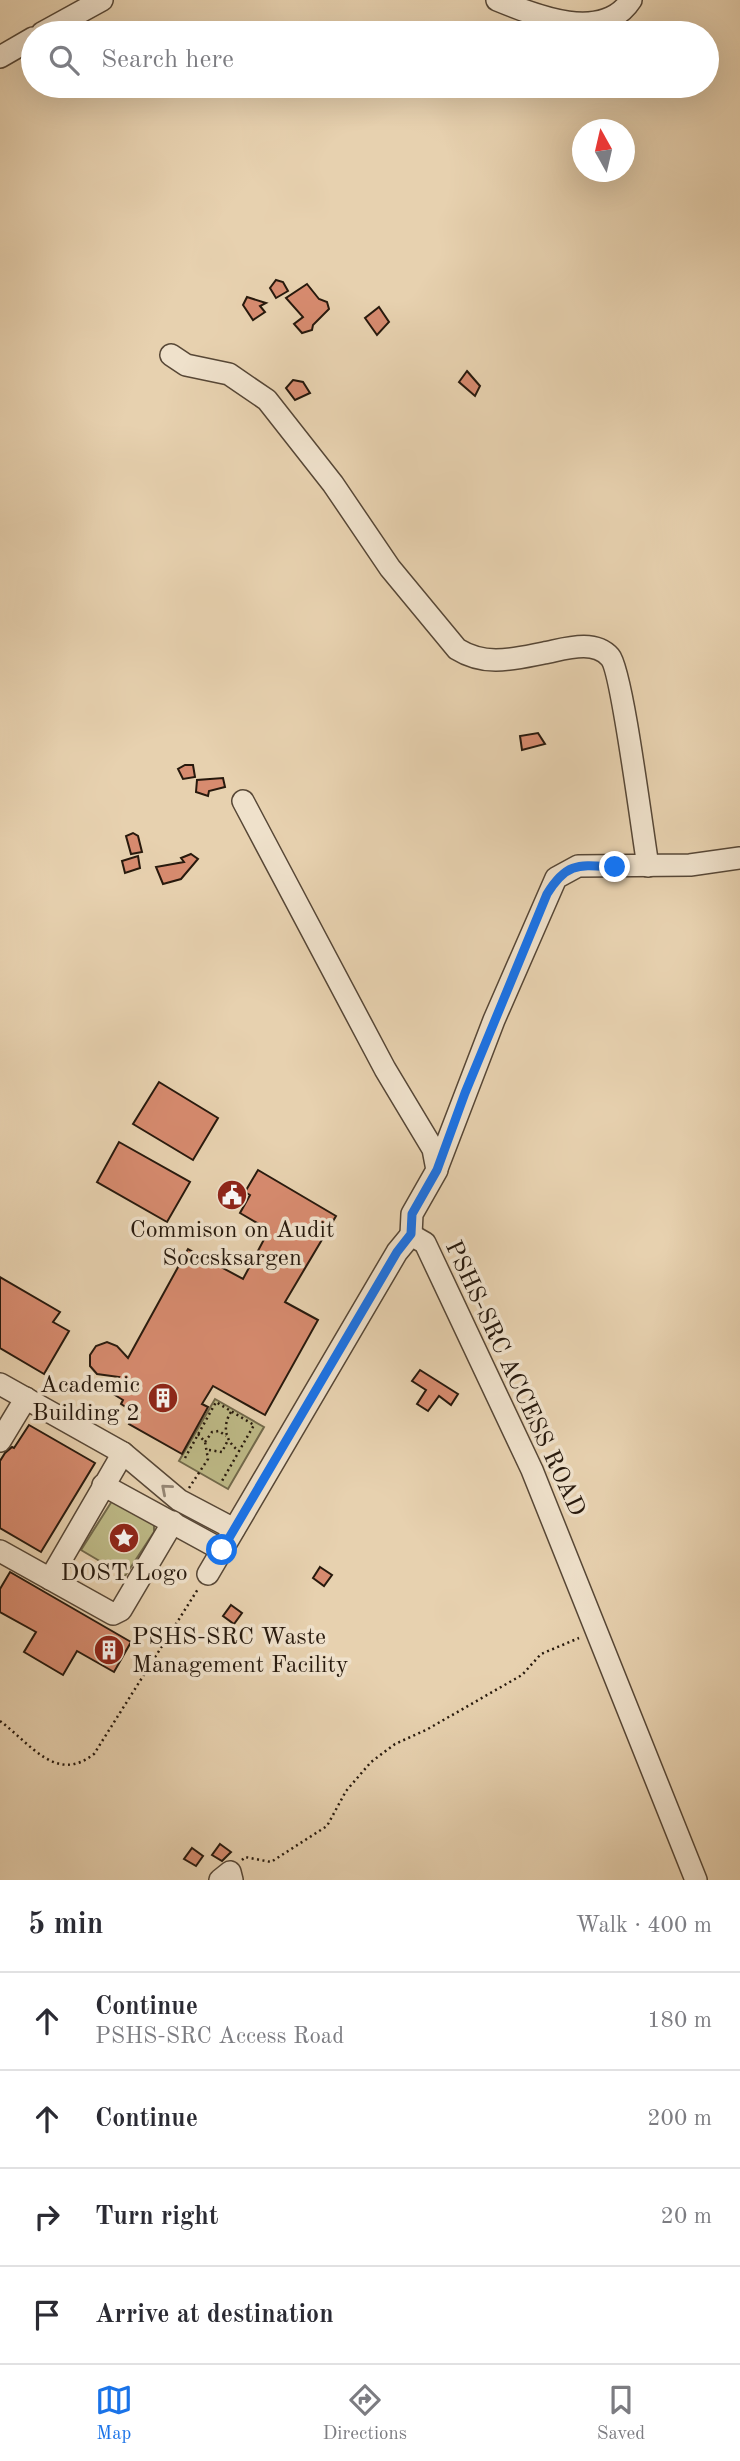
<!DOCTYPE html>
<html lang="en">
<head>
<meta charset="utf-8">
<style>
	body { margin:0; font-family:"Old Standard TT",serif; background:#f2f2f3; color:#2b2b33 }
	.compass { position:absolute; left:572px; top:119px; width:63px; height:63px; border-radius:50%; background:#fff; box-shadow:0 7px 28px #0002; rotate:352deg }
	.stop { position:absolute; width:21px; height:21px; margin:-16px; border:5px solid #1a73e8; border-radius:50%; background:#fff }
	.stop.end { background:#1a73e8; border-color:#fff; box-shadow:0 2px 7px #0008 }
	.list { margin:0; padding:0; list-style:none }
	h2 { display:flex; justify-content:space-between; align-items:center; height:91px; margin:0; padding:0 28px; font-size:30px }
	h2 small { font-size:23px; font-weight:400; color:#7c7c81 }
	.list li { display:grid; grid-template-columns:46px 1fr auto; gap:21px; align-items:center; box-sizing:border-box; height:98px; padding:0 28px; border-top:2px solid #e1e1e2 }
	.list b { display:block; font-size:26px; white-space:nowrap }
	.list p { margin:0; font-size:23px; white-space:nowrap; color:#7c7c81 }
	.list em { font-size:23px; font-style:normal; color:#7c7c81 }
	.icon { flex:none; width:38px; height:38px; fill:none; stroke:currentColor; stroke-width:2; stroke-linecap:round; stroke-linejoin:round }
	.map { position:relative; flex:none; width:740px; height:1880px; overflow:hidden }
	.search { position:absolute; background:#fff; box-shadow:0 7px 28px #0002; left:21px; right:21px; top:21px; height:77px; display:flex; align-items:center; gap:18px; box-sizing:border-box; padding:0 24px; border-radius:38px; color:#7c7c81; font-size:26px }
	.sheet { height:483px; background:#fff }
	nav { display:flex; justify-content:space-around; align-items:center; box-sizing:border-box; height:98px; border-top:2px solid #e1e1e2; background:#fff; font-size:19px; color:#7c7c81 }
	nav a { display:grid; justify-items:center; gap:4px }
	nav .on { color:#1a73e8 }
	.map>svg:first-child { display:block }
	.green { fill:#bdb986; stroke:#72694a; stroke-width:2 }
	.building { fill:#d78b6f; stroke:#27190d; stroke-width:2 }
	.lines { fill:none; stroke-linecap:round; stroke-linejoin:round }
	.minor-casing { stroke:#574736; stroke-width:24 }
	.path { stroke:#27190d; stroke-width:2.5; stroke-dasharray:2 3.5; stroke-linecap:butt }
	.minor { stroke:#efe1cb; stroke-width:21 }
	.oneway { stroke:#958776 }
	.route { stroke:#1a73e8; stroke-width:9 }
	.labels { text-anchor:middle; stroke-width:7; stroke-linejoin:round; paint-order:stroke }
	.poi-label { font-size:24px; fill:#27190d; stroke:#efe1cb }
	.street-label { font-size:24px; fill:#27190d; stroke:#efe1cb }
</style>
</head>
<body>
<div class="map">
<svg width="740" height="1880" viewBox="0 0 740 1880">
	<rect width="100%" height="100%" fill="#e7d1af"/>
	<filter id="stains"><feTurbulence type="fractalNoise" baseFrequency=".00286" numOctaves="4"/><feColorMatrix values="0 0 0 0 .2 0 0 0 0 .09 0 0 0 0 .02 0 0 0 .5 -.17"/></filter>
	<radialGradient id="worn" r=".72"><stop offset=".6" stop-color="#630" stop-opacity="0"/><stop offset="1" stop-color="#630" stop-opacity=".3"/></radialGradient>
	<g class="green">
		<polygon points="215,1399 264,1427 228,1489 179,1461"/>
		<polygon points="112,1501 154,1524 154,1532 125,1576 81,1550"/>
	</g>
	<g class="building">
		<polygon points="276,280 283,282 288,291 276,298 270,288"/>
		<polygon points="307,284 319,299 327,302 329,309 313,325 312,330 302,333 294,324 303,317 286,298"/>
		<polygon points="247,297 266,303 260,306 265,312 253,320 243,305"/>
		<polygon points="379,307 389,322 377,335 365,318"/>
		<polygon points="467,371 480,386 475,396 459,382"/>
		<polygon points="293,380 303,382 310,393 295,400 286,388"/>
		<polygon points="538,733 545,744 522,750 520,736"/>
		<polygon points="185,765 193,765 195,777 183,779 178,769"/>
		<polygon points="223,778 225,787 209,791 208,796 196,792 197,780"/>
		<polygon points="133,833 138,836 142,852 131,854 126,836"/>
		<polygon points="191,854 198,859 181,879 163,884 156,867 184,862 181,858"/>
		<polygon points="138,856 140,868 125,873 122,861"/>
		<polygon points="159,1082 218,1118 193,1160 133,1124"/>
		<polygon points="119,1142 190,1182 167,1222 97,1182"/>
		<polygon points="258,1170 336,1216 285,1302 318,1320 265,1415 213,1386 202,1404 208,1407 182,1454 129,1424 135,1413 121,1404 123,1400 110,1392 119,1377 97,1374 90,1366 90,1355 96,1346 107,1342 117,1346 128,1358 188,1249 243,1279 269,1230 240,1213 250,1195 245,1192"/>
		<polygon points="0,1277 60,1312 53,1322 69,1331 44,1374 0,1348"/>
		<polygon points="420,1370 458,1394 451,1405 439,1396 428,1411 417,1404 426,1390 412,1381"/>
		<polygon points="29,1425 95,1463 41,1552 0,1528 0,1461 5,1453 12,1447 14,1448"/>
		<polygon points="320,1567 332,1575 324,1586 313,1578"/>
		<polygon points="10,1572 131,1642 114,1672 77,1651 63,1675 24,1652 36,1632 0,1612 0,1589"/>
		<polygon points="231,1605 242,1613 234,1624 223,1616"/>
		<polygon points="220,1844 231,1852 222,1861 212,1855"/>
		<polygon points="192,1848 203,1856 196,1866 184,1859"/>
	</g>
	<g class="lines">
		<g class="minor-casing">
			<g id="minor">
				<path d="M497 0C536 16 603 43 631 0"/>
				<polyline points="42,33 102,0"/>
				<polyline points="0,57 33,38"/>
				<path d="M171 355 186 365 229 374 267 400 333 484 390 568 457 649C486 667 513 659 544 653 565 649 594 639 610 657 622 670 643 837 648 866"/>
				<polyline points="243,801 385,1069 433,1149 437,1170 412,1214 411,1235"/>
				<polyline points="438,1166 494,1020 556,878 578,866 690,865 740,858"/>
				<polyline points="0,1384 123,1453 179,1500 234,1529"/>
				<polyline points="0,1441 26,1398"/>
				<polyline points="103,1485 222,1550"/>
				<polyline points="0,1551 113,1614 121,1610 173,1522"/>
				<polyline points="208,1574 397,1252 411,1235 425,1243 532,1470 696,1880"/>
				<polyline points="50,1579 123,1453"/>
				<polyline points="220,1880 230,1872 232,1880"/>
			</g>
		</g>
		<g class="path">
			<path d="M231 1412C222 1426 225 1441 239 1451"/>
			<polyline points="205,1442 212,1432 219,1431 226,1436"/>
			<polyline points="209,1450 222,1452 228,1440"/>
			<polyline points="185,1458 216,1402 254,1425 222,1481"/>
			<polyline points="189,1488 208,1459 205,1442 198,1434"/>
			<path d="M0 1721C31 1744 56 1784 94 1754L198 1589"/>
			<polyline points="242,1860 245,1857 271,1862 327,1826 346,1791 371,1762 395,1744 426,1730 522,1675 541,1654 579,1638"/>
		</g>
		<use href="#minor" class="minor"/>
	</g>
	<defs><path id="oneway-chevron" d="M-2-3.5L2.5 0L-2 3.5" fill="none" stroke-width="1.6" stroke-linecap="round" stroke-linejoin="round" transform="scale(1.75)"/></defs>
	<use class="oneway" href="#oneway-chevron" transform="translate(166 1489) rotate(-139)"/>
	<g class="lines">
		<path class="route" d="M222 1550 397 1252 411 1234 412 1214 437 1170 465 1093 547 894C567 861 580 865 615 867"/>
	</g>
	<defs>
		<g id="civic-disc" transform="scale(1.575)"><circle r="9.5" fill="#8f2418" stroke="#efe1cb"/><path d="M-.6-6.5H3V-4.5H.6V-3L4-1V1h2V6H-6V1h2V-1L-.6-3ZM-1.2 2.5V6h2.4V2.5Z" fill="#fff"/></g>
		<g id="building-disc" transform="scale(1.575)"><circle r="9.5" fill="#8f2418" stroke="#efe1cb"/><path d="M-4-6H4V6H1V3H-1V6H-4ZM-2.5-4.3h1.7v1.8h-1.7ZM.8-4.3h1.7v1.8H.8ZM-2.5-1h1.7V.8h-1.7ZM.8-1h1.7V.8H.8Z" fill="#fff"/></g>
		<g id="sight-disc" transform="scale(1.575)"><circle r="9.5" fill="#8f2418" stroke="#efe1cb"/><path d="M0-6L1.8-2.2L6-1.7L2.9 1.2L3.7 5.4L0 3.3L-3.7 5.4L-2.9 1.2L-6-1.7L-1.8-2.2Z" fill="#fff"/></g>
	</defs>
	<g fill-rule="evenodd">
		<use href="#civic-disc" x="232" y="1195"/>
		<use href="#building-disc" x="163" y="1398"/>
		<use href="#sight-disc" x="124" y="1538"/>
		<use href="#building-disc" x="109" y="1650"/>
	</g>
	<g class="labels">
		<g class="poi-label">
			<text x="232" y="1237">Commison on Audit<tspan x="232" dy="28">Soccsksargen</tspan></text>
			<text x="140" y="1392" text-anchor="end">Academic<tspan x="140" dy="28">Building 2</tspan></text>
			<text x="124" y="1580">DOST Logo</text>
			<text x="132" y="1644" text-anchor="start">PSHS-SRC Waste<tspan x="132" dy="28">Management Facility</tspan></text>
		</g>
		<g class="street-label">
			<text transform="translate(516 1378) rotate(65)" y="8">PSHS-SRC ACCESS ROAD</text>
		</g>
	</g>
	<rect width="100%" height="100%" filter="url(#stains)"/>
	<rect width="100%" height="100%" fill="url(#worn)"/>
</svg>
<svg class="compass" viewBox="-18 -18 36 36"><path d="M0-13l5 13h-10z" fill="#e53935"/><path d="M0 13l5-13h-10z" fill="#7c7c81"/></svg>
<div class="stop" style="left:222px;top:1550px"></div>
<div class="stop end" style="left:615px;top:867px"></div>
<div class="search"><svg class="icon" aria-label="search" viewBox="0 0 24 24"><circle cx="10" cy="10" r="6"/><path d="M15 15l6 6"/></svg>Search here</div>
</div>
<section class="sheet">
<h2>5 min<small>Walk · 400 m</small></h2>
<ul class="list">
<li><svg class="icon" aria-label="ahead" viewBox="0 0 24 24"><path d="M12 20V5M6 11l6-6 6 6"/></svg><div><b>Continue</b><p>PSHS-SRC Access Road</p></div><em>180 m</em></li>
<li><svg class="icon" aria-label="ahead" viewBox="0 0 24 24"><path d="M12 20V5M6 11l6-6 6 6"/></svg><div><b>Continue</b></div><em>200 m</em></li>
<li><svg class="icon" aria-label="right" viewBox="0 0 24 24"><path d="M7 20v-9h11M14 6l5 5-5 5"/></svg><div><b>Turn right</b></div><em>20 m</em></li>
<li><svg class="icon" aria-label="arrive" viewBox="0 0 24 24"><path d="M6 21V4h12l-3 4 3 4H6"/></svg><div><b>Arrive at destination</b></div></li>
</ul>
</section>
<nav>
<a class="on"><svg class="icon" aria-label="map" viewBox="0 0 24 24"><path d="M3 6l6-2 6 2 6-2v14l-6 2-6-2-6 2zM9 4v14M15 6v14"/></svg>Map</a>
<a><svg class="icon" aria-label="directions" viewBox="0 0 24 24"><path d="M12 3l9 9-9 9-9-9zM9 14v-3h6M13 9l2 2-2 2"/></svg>Directions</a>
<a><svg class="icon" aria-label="saved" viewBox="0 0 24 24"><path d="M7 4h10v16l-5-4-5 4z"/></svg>Saved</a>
</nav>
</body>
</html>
